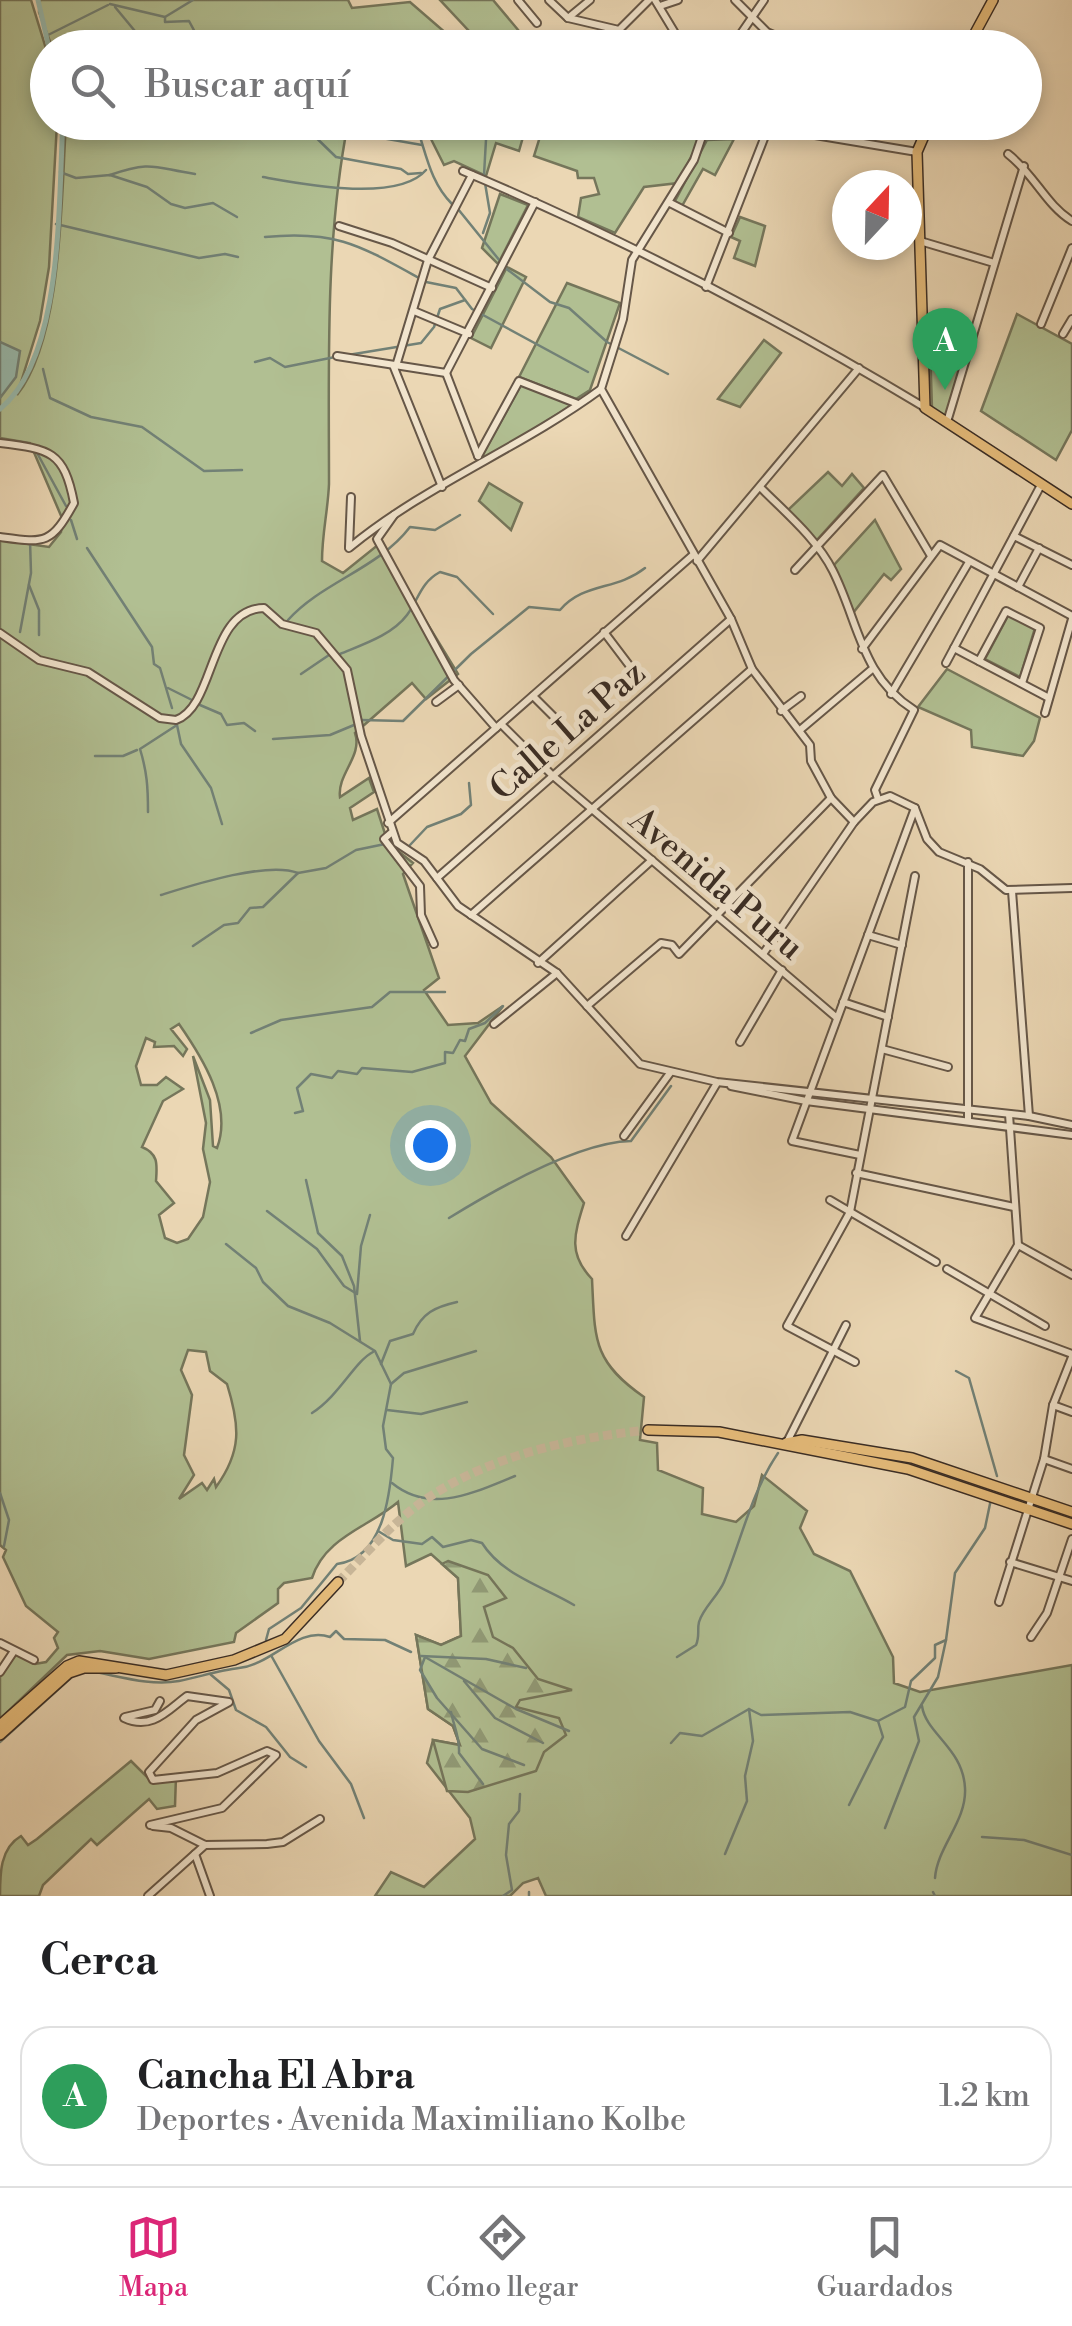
<!DOCTYPE html>
<html lang="es">
<head>
<meta charset="utf-8">
<style>
	body { margin:0; font-family:"Libre Bodoni",serif; background:#f6f6f6; color:#202124 }
	.compass { position:absolute; left:832px; top:170px; width:90px; height:90px; border-radius:50%; background:#fff; box-shadow:0 5px 15px #0003; rotate:22deg }
	.you { position:absolute; left:430px; top:1145px; width:35px; height:35px; margin:-25px; border:8px solid #fff; border-radius:50%; background:#1a73e8; box-shadow:0 0 0 15px #1a73e833 }
	.badge { display:grid; place-items:center; width:65px; height:65px; border-radius:50%; background:#db2777; color:#fff; font-size:32px; font-weight:700 }
	.pin { position:absolute; translate:-50% -82px; filter:drop-shadow(0 2px 5px #0008) }
	.pin::after { content:''; position:absolute; top:52px; width:35px; height:30px; background:inherit; clip-path:polygon(0 0,100% 0,50% 100%) }
	.list { margin:0; padding:0; list-style:none }
	h2 { display:flex; justify-content:space-between; align-items:center; height:130px; margin:0; padding:0 40px; font-size:42px }
	h2 small { font-size:32px; font-weight:400; color:#757577 }
	.list li { display:grid; grid-template-columns:65px 1fr auto; gap:30px; align-items:center; box-sizing:border-box; height:140px; margin:0 20px 20px; padding:0 20px; border:2px solid #e0e0e0; border-radius:30px }
	.list b { display:block; font-size:38px; white-space:nowrap }
	.list p { margin:0; font-size:32px; white-space:nowrap; color:#757577 }
	.list em { font-size:32px; font-style:normal; color:#757577 }
	.icon { flex:none; width:55px; height:55px; fill:none; stroke:currentColor; stroke-width:2; stroke-linecap:round; stroke-linejoin:round }
	.map { position:relative; flex:none; width:1072px; height:1896px; overflow:hidden }
	.search { position:absolute; background:#fff; box-shadow:0 5px 15px #0003; left:30px; right:30px; top:30px; height:110px; display:flex; align-items:center; gap:25px; box-sizing:border-box; padding:0 35px; border-radius:55px; color:#757577; font-size:38px }
	.sheet { height:290px; background:#fff }
	nav { display:flex; justify-content:space-around; align-items:center; box-sizing:border-box; height:140px; border-top:2px solid #e0e0e0; background:#fff; font-size:28px; color:#757577 }
	nav a { display:grid; justify-items:center; gap:5px }
	nav .on { color:#db2777 }
	.map>svg:first-child { display:block }
	.green { fill:#b1bf92; stroke:#75765b; stroke-width:2.5; fill-rule:evenodd }
	.forest { fill:url(#forest-firs); stroke:#75765b; stroke-width:2.5 }
	.water { fill:#98baad; stroke:#728176; stroke-width:2.5 }
	.lines { fill:none; stroke-linecap:round; stroke-linejoin:round }
	.stream { stroke:#728176; stroke-width:2.5 }
	.canal { stroke:#98baad; stroke-width:5 }
	.major-tunnel { stroke:#c7b597; stroke-width:9; stroke-dasharray:9 4.5; stroke-linecap:butt }
	.minor-casing { stroke:#665748; stroke-width:10 }
	.major-casing { stroke:#392c24; stroke-width:12 }
	.minor { stroke:#f2e5ce; stroke-width:6 }
	.major { stroke:#e6bc7a; stroke-width:9 }
	.labels { text-anchor:middle; stroke-width:10; stroke-linejoin:round; paint-order:stroke }
	.street-label { font-size:35px; fill:#392c24; stroke:#f2e5ce }
</style>
</head>
<body>
<div class="map">
<svg width="1072" height="1896" viewBox="0 0 1072 1896">
	<defs>
		<pattern id="forest-firs" width="22" height="20" patternUnits="userSpaceOnUse" patternTransform="scale(2.5)"><rect width="22" height="20" fill="#b1bf92"/><path d="M5 1l3.5 6h-7zM16 11l3.5 6h-7z" fill="#919b77"/></pattern>
	</defs>
	<rect width="100%" height="100%" fill="#ebd7b4"/>
	<filter id="stains"><feTurbulence type="fractalNoise" baseFrequency=".002" numOctaves="4"/><feColorMatrix values="0 0 0 0 .2 0 0 0 0 .09 0 0 0 0 .02 0 0 0 .5 -.17"/></filter>
	<radialGradient id="worn" r=".72"><stop offset=".6" stop-color="#630" stop-opacity="0"/><stop offset="1" stop-color="#630" stop-opacity=".3"/></radialGradient>
	<g class="green">
		<path d="M0 0H31L47 52 48 122 57 123 49 267 40 321 17 395C63 337 61 196 66 123H348C325 240 329 365 329 484 328 510 322 534 322 561L343 573 379 544 458 674 426 699 412 683 355 733C363 756 337 774 340 797L369 778 374 792 350 808 353 820 377 809 388 843 413 863 403 874 439 978 424 990 448 1025 478 1023 503 1006 465 1056 491 1103 551 1157 584 1203C574 1235 568 1254 592 1279 595 1339 592 1361 644 1397L640 1440 657 1443 658 1470 703 1488 702 1514 736 1522 754 1506 762 1475 807 1511 800 1528 814 1554 850 1571 893 1657 894 1683 920 1692 1072 1665V1896H546L538 1878 523 1883 510 1896H375L391 1872 424 1887 475 1839 470 1818 427 1763 433 1740 460 1745 453 1726 428 1709 416 1635 441 1645 461 1636 458 1578 431 1554 406 1566 398 1502C369 1527 325 1537 312 1578L284 1583 278 1589V1603L236 1633 234 1642 149 1659 100 1651 67 1655 0 1719V1677L15 1654 35 1664 46 1662 58 1648 54 1638 58 1632 26 1606 3 1557 6 1550 0 1545V540L49 547 61 532 62 518 30 443 0 438ZM179 1024C202 1057 233 1106 217 1148L213 1146 210 1100 193 1056 206 1123 203 1149 210 1182 203 1217 188 1239 177 1243 165 1238 159 1215 174 1203 156 1181C157 1165 159 1154 142 1147L163 1101 183 1089 166 1077 157 1085H141L136 1066 146 1038 155 1042 154 1047 174 1046 183 1056 187 1049 171 1029ZM188 1350 206 1352 210 1371 227 1384C240 1426 242 1451 216 1487L214 1479 207 1490 202 1483 179 1499 194 1475 184 1455 192 1395 181 1370Z"/>
		<polygon points="40,0 348,0 352,8 410,2 462,47 399,47 396,35 363,48 52,47 39,12"/>
		<polygon points="440,0 493,0 529,43 540,47 484,47"/>
		<polygon points="423,123 527,123 519,151 496,143 486,176 454,161 444,165"/>
		<polygon points="530,123 682,123 680,136 701,137 678,183 644,187 615,233 578,217 581,198 599,194 594,178 578,178 577,171 534,156 543,127"/>
		<polygon points="734,139 715,175 703,169 682,206 674,203 707,140"/>
		<polygon points="500,194 528,205 498,264 482,248"/>
		<polygon points="740,217 765,226 755,266 734,258 740,241 731,237"/>
		<polygon points="507,267 526,277 491,348 471,338"/>
		<polygon points="567,283 620,303 590,390 576,399 519,377"/>
		<polygon points="1017,314 1072,344 1072,430 1056,460 981,411"/>
		<polygon points="764,340 781,353 740,407 718,399"/>
		<polygon points="930,344 964,356 947,418 932,409"/>
		<polygon points="521,385 572,405 484,461 483,454"/>
		<polygon points="828,472 842,486 852,474 864,488 816,541 788,510"/>
		<polygon points="489,483 522,503 511,530 479,501"/>
		<polygon points="875,520 901,569 891,580 884,574 853,613 834,565"/>
		<polygon points="1009,614 1035,628 1020,677 985,659"/>
		<polygon points="947,669 1040,718 1034,741 1023,756 972,747 971,730 918,707"/>
		<path d="M131 1761 148 1778 176 1776 175 1806 157 1809 149 1799 97 1845 91 1839 43 1885 39 1896H0C0 1874 0 1848 21 1836L28 1845 37 1839Z"/>
	</g>
	<polygon class="forest" points="448,1561 488,1575 506,1598 484,1607 493,1637 513,1648 538,1679 572,1690 520,1700 516,1707 559,1718 566,1735 544,1752 536,1771 468,1792 447,1791 433,1740 460,1745 453,1726 428,1709 416,1635 441,1645 461,1636 458,1578 442,1564"/>
	<polygon class="water" points="0,342 20,351 16,377 0,398"/>
	<g class="lines">
		<g class="stream">
			<polyline points="110,4 165,17 165,22 189,21 196,34 213,42 218,37 223,48"/>
			<polyline points="115,7 149,48"/>
			<polyline points="165,17 193,0"/>
			<polyline points="46,36 108,5"/>
			<polyline points="357,48 367,40 386,40 389,48"/>
			<polyline points="219,122 223,127"/>
			<polyline points="300,122 336,157 401,169 408,174 421,173"/>
			<polyline points="343,122 376,137 422,145"/>
			<path d="M415 122C426 151 429 181 452 204"/>
			<polyline points="60,172 76,178 110,175 147,187 171,204 185,208 213,203 237,217"/>
			<path d="M110 175C153 160 154 168 195 174"/>
			<polyline points="484,175 487,122"/>
			<path d="M263 177C302 184 398 203 426 170"/>
			<polyline points="458,209 500,261"/>
			<polyline points="56,224 199,258 225,254 238,257"/>
			<polyline points="483,233 490,213 485,183"/>
			<path d="M265 237C335 230 359 245 419 278"/>
			<polyline points="504,267 550,302 569,308 607,342 668,374"/>
			<polyline points="426,282 456,288 472,309 588,372"/>
			<polyline points="348,355 421,343 434,327 440,309 465,300"/>
			<polyline points="255,362 270,358 285,367 335,357"/>
			<polyline points="43,369 50,398 91,417 142,427 204,471 242,470"/>
			<polyline points="36,451 66,506"/>
			<polyline points="71,520 77,539"/>
			<polyline points="87,548 152,647 154,664 160,668 172,708"/>
			<polyline points="29,585 39,610 39,635"/>
			<path d="M288 620C322 582 378 569 410 527L435 530 460 515"/>
			<polyline points="20,632 31,573 30,540"/>
			<path d="M340 654C364 644 392 635 407 615 419 599 420 583 440 572L457 577 493 614"/>
			<polyline points="301,674 329,655"/>
			<polyline points="168,688 192,700"/>
			<polyline points="200,705 221,714 227,725 244,723 255,731"/>
			<path d="M361 720 403 721 471 654 529 607 560 610C584 582 616 591 645 568"/>
			<polyline points="273,739 330,735 354,725"/>
			<polyline points="95,756 123,756 137,750"/>
			<path d="M148 812C148 787 147 772 140 749L177 725 181 744 211 788 222 824"/>
			<polyline points="410,845 427,827 461,814 471,805 469,783"/>
			<path d="M161 895C193 885 267 861 298 873"/>
			<polyline points="193,946 224,925 238,923 250,908 263,907 298,873 326,868 356,850 385,844"/>
			<polyline points="251,1033 281,1020 372,1007 390,992 445,992"/>
			<polyline points="295,1113 303,1111 297,1088 311,1074 332,1078 338,1071 357,1074 362,1068 412,1072 445,1063 445,1052 453,1053 460,1040 465,1041 469,1029 485,1023 503,1006"/>
			<polyline points="306,1180 318,1233 342,1256 354,1286 360,1341"/>
			<polyline points="267,1211 317,1249 344,1286 357,1294 361,1246 370,1215"/>
			<path d="M449 1218C493 1191 578 1142 631 1141L671 1086"/>
			<path d="M226 1244 256 1268 263 1282 288 1306 330 1323 375 1351 391 1384 383 1426 386 1449 393 1458C390 1494 384 1558 337 1564L301 1608 269 1629 266 1640"/>
			<path d="M381 1364 390 1341 413 1334C422 1313 435 1307 457 1302"/>
			<polyline points="956,1371 969,1378 997,1476"/>
			<polyline points="391,1384 404,1373 476,1351"/>
			<polyline points="387,1410 421,1414 467,1402"/>
			<path d="M312 1413C339 1396 355 1361 373 1352"/>
			<path d="M392 1483C431 1515 475 1492 515 1476"/>
			<polyline points="0,1493 9,1520 4,1546"/>
			<path d="M378 1531 393 1540 422 1544 432 1537 443 1547 471 1540 482 1543C502 1575 542 1586 574 1605"/>
			<polyline points="421,1656 486,1659 526,1668"/>
			<polyline points="272,1657 319,1741 351,1784 364,1818"/>
			<path d="M677 1657 696 1645C700 1636 697 1630 699 1622 703 1608 718 1596 724 1582 742 1538 751 1493 778 1453"/>
			<path d="M95 1672C122 1677 151 1686 179 1681 199 1677 220 1670 239 1668 272 1665 297 1626 330 1637L336 1631 344 1639 385 1640 411 1652"/>
			<polyline points="210,1674 229,1690 236,1710 266,1727 290,1757 306,1767"/>
			<polyline points="464,1681 495,1718 543,1743"/>
			<path d="M922 1706C926 1734 963 1748 965 1788 967 1821 937 1847 935 1878"/>
			<path d="M451 1712C454 1727 460 1738 459 1753L483 1784"/>
			<polyline points="0,1742 73,1676"/>
			<polyline points="671,1743 680,1733 702,1736 749,1709 761,1715 850,1712 878,1721 905,1707 911,1681 935,1658 935,1645 946,1640 955,1573 985,1528 991,1499"/>
			<polyline points="524,1765 482,1749 437,1698 420,1670 425,1657 516,1709 569,1731"/>
			<polyline points="849,1805 883,1737 878,1721"/>
			<polyline points="885,1828 919,1741 914,1717 938,1677 946,1640"/>
			<polyline points="982,1837 1024,1840 1072,1855"/>
			<polyline points="725,1854 747,1801 745,1776 753,1741 749,1709"/>
			<polyline points="933,1892 935,1896"/>
			<polyline points="503,1896 512,1890 506,1855 509,1824 519,1811 520,1794"/>
			<polyline points="529,1896 529,1892"/>
		</g>
		<g class="canal">
			<polyline points="38,0 49,48"/>
			<path d="M0 409C64 357 58 200 63 122"/>
		</g>
		<path class="major-tunnel" d="M338 1582C365 1555 391 1524 422 1502 487 1456 571 1438 648 1430"/>
		<g class="minor-casing">
			<g id="minor">
				<polyline points="518,0 537,23"/>
				<polyline points="549,0 568,18 619,30 649,0"/>
				<polyline points="655,0 684,48"/>
				<polyline points="735,0 767,32 805,48"/>
				<polyline points="660,6 678,0"/>
				<polyline points="568,18 590,0"/>
				<polyline points="731,48 764,0"/>
				<polyline points="933,48 970,40"/>
				<polyline points="707,122 694,160 632,260 623,319 601,389 731,619 752,669 810,745 811,761 831,798 854,822 873,802 890,796 915,808 927,839 939,852 980,869 1006,890 1072,888"/>
				<polyline points="706,135 809,134 917,152"/>
				<path d="M1008 154C1034 174 1046 205 1072 221"/>
				<path d="M463 171C622 238 776 318 924 407"/>
				<polyline points="670,203 729,233"/>
				<polyline points="339,226 392,243 492,288"/>
				<polyline points="920,241 994,263"/>
				<polyline points="706,287 765,136"/>
				<polyline points="414,311 469,334"/>
				<polyline points="1041,324 1072,248"/>
				<polyline points="1063,334 1072,319"/>
				<polyline points="337,356 446,373"/>
				<polyline points="393,365 442,487"/>
				<polyline points="396,366 428,260 472,175"/>
				<polyline points="446,373 535,202"/>
				<polyline points="446,373 478,456"/>
				<polyline points="947,422 1024,166"/>
				<path d="M0 443C50 449 64 451 74 503 51 545 45 543 0 537"/>
				<polyline points="478,456 519,381 578,404"/>
				<path d="M761 488C786 513 817 539 833 571 859 623 861 676 914 710L875 790 878 799"/>
				<polyline points="394,515 377,539 454,680 496,728"/>
				<polyline points="1014,536 1072,565"/>
				<polyline points="349,547 351,497"/>
				<path d="M349 548C425 485 521 448 601 389"/>
				<polyline points="697,561 859,368"/>
				<polyline points="795,570 883,475 931,556"/>
				<polyline points="1018,587 1039,548"/>
				<polyline points="604,632 632,669"/>
				<path d="M0 633 39 660 88 672 160 718 176 720C216 706 208 609 264 608L282 624 316 633 347 670 361 736 397 843 424 861 458 906 557 973 640 1064 717 1082 1029 1116 1072 1125"/>
				<polyline points="954,648 1049,698"/>
				<polyline points="862,649 940,545 1072,616"/>
				<polyline points="979,661 1006,611 1040,628 1022,683"/>
				<polyline points="946,663 1041,485"/>
				<polyline points="891,694 969,562"/>
				<polyline points="533,696 565,728"/>
				<polyline points="436,702 459,685"/>
				<polyline points="781,711 801,696"/>
				<polyline points="1045,713 1072,619"/>
				<polyline points="501,724 552,775 837,1018"/>
				<polyline points="800,730 871,670"/>
				<polyline points="388,823 693,555"/>
				<polyline points="391,833 384,839 420,886 421,915 434,944"/>
				<polyline points="437,878 731,619"/>
				<polyline points="1012,891 1029,1116"/>
				<polyline points="471,915 752,669"/>
				<polyline points="868,935 902,945"/>
				<polyline points="763,954 854,822"/>
				<polyline points="538,963 652,860"/>
				<polyline points="843,1002 888,1017"/>
				<polyline points="587,1006 661,943 672,945 679,954 831,798"/>
				<polyline points="494,1024 557,973"/>
				<polyline points="740,1042 782,970"/>
				<polyline points="882,1049 948,1067"/>
				<polyline points="731,1086 806,1101 1072,1135"/>
				<polyline points="1009,1114 1018,1245 975,1318 1072,1354"/>
				<polyline points="968,1120 968,862"/>
				<polyline points="624,1136 670,1073"/>
				<polyline points="860,1155 792,1141 915,808"/>
				<polyline points="856,1173 1014,1207"/>
				<polyline points="830,1200 936,1262"/>
				<polyline points="626,1236 717,1083"/>
				<polyline points="1018,1245 1072,1275"/>
				<polyline points="947,1269 1045,1326"/>
				<polyline points="855,1362 787,1326 850,1212 915,876"/>
				<polyline points="1053,1405 1072,1412"/>
				<polyline points="787,1442 846,1325"/>
				<polyline points="1044,1459 1072,1469"/>
				<polyline points="1010,1562 1072,1581"/>
				<polyline points="999,1602 1044,1459 1053,1405 1072,1357"/>
				<polyline points="1031,1637 1047,1613 1072,1539"/>
				<polyline points="0,1643 34,1660"/>
				<polyline points="0,1672 14,1651"/>
				<polyline points="125,1717 155,1710 160,1701"/>
				<path d="M124 1718C152 1731 168 1710 187 1696L229 1702 196 1720 149 1772 153 1780 217 1773 267 1751 276 1755 222 1808 150 1825"/>
				<polyline points="153,1826 171,1828 205,1845 267,1844 283,1842 320,1819"/>
				<polyline points="195,1854 210,1896"/>
				<polyline points="148,1896 205,1845"/>
			</g>
		</g>
		<g class="major-casing">
			<g id="major">
				<polyline points="967,48 993,0"/>
				<polyline points="930,122 917,152 925,408 1072,504"/>
				<polyline points="648,1430 719,1432 908,1469 1072,1524"/>
				<polyline points="786,1443 802,1440 912,1458 1072,1512"/>
				<polyline points="0,1725 67,1666 79,1661 166,1675 234,1660 285,1639 338,1582"/>
				<polyline points="0,1735 69,1673 84,1668 116,1668"/>
			</g>
		</g>
		<use href="#minor" class="minor"/>
		<use href="#major" class="major"/>
	</g>
	<g class="labels">
		<g class="street-label">
			<text transform="translate(567 730) rotate(-41)" y="12">Calle La Paz</text>
			<text transform="translate(717 883) rotate(40)" y="12">Avenida Puru</text>
		</g>
	</g>
	<rect width="100%" height="100%" filter="url(#stains)"/>
	<rect width="100%" height="100%" fill="url(#worn)"/>
</svg>
<svg class="compass" viewBox="-18 -18 36 36"><path d="M0-13l5 13h-10z" fill="#e53935"/><path d="M0 13l5-13h-10z" fill="#757577"/></svg>
<div class="you"></div>
<div class="pin badge" style="left:945px;top:390px;background:#2e9e5b">A</div>
<div class="search"><svg class="icon" aria-label="search" viewBox="0 0 24 24"><circle cx="10" cy="10" r="6"/><path d="M15 15l6 6"/></svg>Buscar aquí</div>
</div>
<section class="sheet">
<h2>Cerca<small></small></h2>
<ul class="list">
<li><span class="badge" style="background:#2e9e5b">A</span><div><b>Cancha El Abra</b><p>Deportes · Avenida Maximiliano Kolbe</p></div><em>1.2 km</em></li>
</ul>
</section>
<nav>
<a class="on"><svg class="icon" aria-label="map" viewBox="0 0 24 24"><path d="M3 6l6-2 6 2 6-2v14l-6 2-6-2-6 2zM9 4v14M15 6v14"/></svg>Mapa</a>
<a><svg class="icon" aria-label="directions" viewBox="0 0 24 24"><path d="M12 3l9 9-9 9-9-9zM9 14v-3h6M13 9l2 2-2 2"/></svg>Cómo llegar</a>
<a><svg class="icon" aria-label="saved" viewBox="0 0 24 24"><path d="M7 4h10v16l-5-4-5 4z"/></svg>Guardados</a>
</nav>
</body>
</html>
